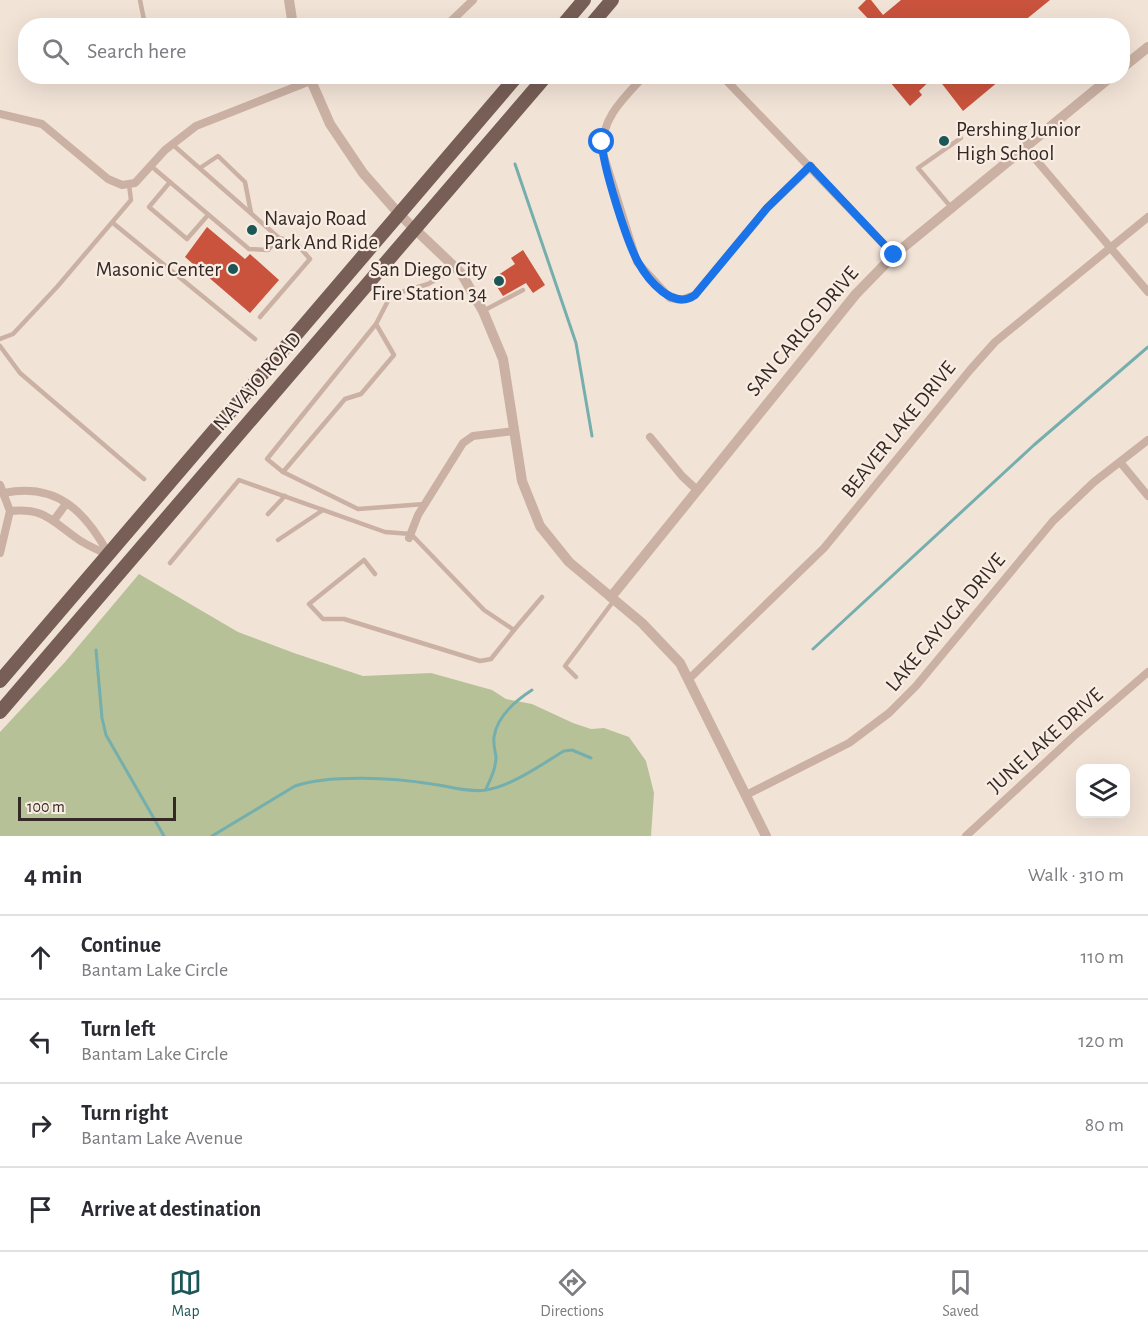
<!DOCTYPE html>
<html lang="en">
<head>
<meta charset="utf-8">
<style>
	body { margin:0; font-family:"Alegreya Sans",sans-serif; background:#f7f7f7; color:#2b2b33 }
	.controls { position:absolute; right:18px; bottom:18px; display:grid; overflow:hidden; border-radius:12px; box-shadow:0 6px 24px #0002 }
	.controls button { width:54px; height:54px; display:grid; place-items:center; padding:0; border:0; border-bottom:2px solid #e1e1e2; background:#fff; color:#2b2b33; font:30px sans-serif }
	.scale { position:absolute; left:18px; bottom:15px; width:158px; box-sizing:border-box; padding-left:6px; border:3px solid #342925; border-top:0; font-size:16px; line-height:21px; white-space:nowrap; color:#342925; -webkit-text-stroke:4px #f9ede3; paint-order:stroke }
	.stop { position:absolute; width:18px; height:18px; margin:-14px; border:4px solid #1a73e8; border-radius:50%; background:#fff }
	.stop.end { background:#1a73e8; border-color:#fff; box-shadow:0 2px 6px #0008 }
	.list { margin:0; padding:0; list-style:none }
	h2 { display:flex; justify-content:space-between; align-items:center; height:78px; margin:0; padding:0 24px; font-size:26px }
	h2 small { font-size:20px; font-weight:400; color:#7c7c81 }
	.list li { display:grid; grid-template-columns:39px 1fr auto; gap:18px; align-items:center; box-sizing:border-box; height:84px; padding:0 24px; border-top:2px solid #e1e1e2 }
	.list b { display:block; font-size:22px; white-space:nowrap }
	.list p { margin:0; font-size:20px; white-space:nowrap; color:#7c7c81 }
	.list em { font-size:20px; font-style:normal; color:#7c7c81 }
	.icon { flex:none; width:33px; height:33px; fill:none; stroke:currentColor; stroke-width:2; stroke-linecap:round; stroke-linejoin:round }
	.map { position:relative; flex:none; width:1148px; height:836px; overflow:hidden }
	.search { position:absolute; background:#fff; box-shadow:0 6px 24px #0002; left:18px; right:18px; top:18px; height:66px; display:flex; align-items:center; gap:15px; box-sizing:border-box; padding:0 21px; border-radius:24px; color:#7c7c81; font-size:22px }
	.sheet { height:414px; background:#fff }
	nav { display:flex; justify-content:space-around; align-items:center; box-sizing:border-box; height:84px; border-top:2px solid #e1e1e2; background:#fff; font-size:16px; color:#7c7c81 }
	nav a { display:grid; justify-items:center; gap:3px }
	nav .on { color:#1a5756 }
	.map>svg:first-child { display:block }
	.green { fill:#b6c197 }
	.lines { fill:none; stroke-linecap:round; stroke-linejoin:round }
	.stream { stroke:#75afad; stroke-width:3 }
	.building { fill:#ca533d }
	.service { stroke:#cab1a3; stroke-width:4.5 }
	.minor { stroke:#cab1a3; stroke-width:8 }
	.tertiary { stroke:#cab1a3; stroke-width:10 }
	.primary { stroke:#775e56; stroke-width:14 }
	.route { stroke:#1a73e8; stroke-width:8 }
	.poi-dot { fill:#1a5756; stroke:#f9ede3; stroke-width:2 }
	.labels { text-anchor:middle; stroke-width:4.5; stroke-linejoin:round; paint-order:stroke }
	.poi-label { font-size:21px; fill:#342925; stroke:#f9ede3; text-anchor:start }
	.street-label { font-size:21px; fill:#342925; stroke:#f9ede3 }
</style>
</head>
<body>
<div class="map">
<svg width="1148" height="836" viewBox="0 0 1148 836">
	<rect width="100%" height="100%" fill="#f2e3d7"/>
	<polygon class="green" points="139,574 238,632 294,653 363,676 431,673 492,690 506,699 532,704 573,723 591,729 604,728 629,737 646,761 654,793 651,836 0,836 0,732 65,662"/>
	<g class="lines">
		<g class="stream">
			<polyline points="515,164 576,343 592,436"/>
			<polyline points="813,649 1034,445 1148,347"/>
			<polyline points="96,650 102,718 106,735 164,836"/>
			<path d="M486 789C491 778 496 768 496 757 495 750 493 744 494 737 497 716 515 701 532 690"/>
			<path d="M212 836 295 786C331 774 394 778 432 784 448 786 470 793 486 790 514 785 540 765 564 751L572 750 591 758"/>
		</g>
	</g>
	<g class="building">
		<polygon points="866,0 871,0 883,15 901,0 1050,0 1018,26 875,26 858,8"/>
		<polygon points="885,76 935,76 919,91 922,95 910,106"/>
		<polygon points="936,76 1005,76 963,111"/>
		<polygon points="207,227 245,259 250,254 279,280 250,313 185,257"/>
		<polygon points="523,250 545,285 533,293 526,283 503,296 492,279 515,264 511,258"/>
	</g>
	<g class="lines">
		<g class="service">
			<polyline points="140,0 144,20"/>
			<polyline points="172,144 279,238 295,242 310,259 260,317"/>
			<polyline points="151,166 249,249 268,250 279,238"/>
			<polyline points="200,168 218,156 245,182 251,213"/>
			<polyline points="170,182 149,207 187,239 208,215"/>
			<polyline points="950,206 918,168 961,138"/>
			<polyline points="113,223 255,339"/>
			<polyline points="483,311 523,290"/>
			<polyline points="376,324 394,355 361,394 345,399 283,472 267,459 376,324 391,295 428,284 456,268"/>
			<polyline points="0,339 13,334 57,287 131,200 129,185"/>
			<polyline points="0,346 20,373 144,479"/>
			<polyline points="283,472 358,509 425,504"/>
			<polyline points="268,514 285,496"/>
			<polyline points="278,540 323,510"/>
			<polyline points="170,563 239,480 385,532 411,534 484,610 514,630 542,597"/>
			<polyline points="375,574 364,560 309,604 323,619 344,619 480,661 491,659 514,630"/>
			<polyline points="576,677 565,666 615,599"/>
		</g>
		<g class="minor">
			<polyline points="446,26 473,0"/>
			<path d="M644 76C623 99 602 117 602 150L637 262 670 298 681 300 695 295 767 208 811 166"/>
			<polyline points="722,76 894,255"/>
			<polyline points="0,114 42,124 108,179 122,185 135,183 165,150 196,126 323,76"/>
			<polyline points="1026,148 1148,292"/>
			<polyline points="650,437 682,476 697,490"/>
			<polyline points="1120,462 1148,496"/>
			<polyline points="0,485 10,511 0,553"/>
			<path d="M4 493C57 482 86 512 109 555"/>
			<path d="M10 511C43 508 50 519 75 537 85 545 98 550 109 555"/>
			<polyline points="54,520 66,504"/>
			<polyline points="409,538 418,515 463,443 473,436 515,431"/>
			<polyline points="689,679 824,548 970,370 995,342 1148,217"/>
			<polyline points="746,795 849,743 889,713 916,686 1053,521 1094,482 1148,440"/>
			<polyline points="966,836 1074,736 1148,672"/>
		</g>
		<g class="tertiary">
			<polyline points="289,0 293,26"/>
			<polyline points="1122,68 1148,47"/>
			<polyline points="309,76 330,124 363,173 399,214 461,273 483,311 503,359 522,481 540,526 569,562 642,623 680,663 766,836"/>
			<polyline points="611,597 856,294 894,255 1112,76"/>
		</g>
		<g class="primary">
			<polyline points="562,26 584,0"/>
			<polyline points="590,26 612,0"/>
			<polyline points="0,681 517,76"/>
			<polyline points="0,712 546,76"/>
		</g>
	</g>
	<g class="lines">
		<path class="route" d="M602 142C602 164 627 242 638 262 648 280 673 311 695 295L767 208 810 166 894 255"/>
	</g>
	<g class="poi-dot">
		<circle cx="944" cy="141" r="6"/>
		<circle cx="252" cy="230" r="6"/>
		<circle cx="233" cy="269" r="6"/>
		<circle cx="499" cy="281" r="6"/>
	</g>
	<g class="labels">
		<g class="poi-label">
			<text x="956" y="136">Pershing Junior<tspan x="956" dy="24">High School</tspan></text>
			<text x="264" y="225">Navajo Road<tspan x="264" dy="24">Park And Ride</tspan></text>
			<text x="221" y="276" text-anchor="end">Masonic Center</text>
			<text x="487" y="276" text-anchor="end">San Diego City<tspan x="487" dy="24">Fire Station 34</tspan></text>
		</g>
		<g class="street-label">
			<text transform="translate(802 331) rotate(-50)" y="7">SAN CARLOS DRIVE</text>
			<text transform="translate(257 381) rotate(-49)" y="7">NAVAJO ROAD</text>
			<text transform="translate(898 429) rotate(-51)" y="7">BEAVER LAKE DRIVE</text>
			<text transform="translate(945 622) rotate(-50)" y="7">LAKE CAYUGA DRIVE</text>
			<text transform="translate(1045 740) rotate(-42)" y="7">JUNE LAKE DRIVE</text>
		</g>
	</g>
</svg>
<div class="controls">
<button><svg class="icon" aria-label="layers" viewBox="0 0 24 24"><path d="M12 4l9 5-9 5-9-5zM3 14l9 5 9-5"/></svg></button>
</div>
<div class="scale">100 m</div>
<div class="stop" style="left:602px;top:142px"></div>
<div class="stop end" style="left:894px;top:255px"></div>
<div class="search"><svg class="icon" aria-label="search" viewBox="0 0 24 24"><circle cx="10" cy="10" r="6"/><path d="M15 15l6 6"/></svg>Search here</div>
</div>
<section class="sheet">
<h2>4 min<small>Walk · 310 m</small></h2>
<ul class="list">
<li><svg class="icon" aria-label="ahead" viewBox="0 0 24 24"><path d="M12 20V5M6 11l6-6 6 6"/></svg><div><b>Continue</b><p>Bantam Lake Circle</p></div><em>110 m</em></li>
<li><svg class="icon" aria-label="left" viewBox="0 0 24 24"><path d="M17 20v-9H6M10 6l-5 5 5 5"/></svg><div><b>Turn left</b><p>Bantam Lake Circle</p></div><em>120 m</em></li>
<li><svg class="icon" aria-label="right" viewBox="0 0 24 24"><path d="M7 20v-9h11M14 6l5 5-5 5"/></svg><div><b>Turn right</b><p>Bantam Lake Avenue</p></div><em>80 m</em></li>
<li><svg class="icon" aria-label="arrive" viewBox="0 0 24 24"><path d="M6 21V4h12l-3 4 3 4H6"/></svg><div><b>Arrive at destination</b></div></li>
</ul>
</section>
<nav>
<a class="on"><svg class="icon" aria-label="map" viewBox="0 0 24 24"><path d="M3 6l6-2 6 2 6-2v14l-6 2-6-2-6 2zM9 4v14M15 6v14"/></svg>Map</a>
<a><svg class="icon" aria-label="directions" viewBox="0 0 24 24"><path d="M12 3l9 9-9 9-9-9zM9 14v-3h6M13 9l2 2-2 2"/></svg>Directions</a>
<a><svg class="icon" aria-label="saved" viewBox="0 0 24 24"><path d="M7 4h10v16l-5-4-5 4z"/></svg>Saved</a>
</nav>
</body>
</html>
